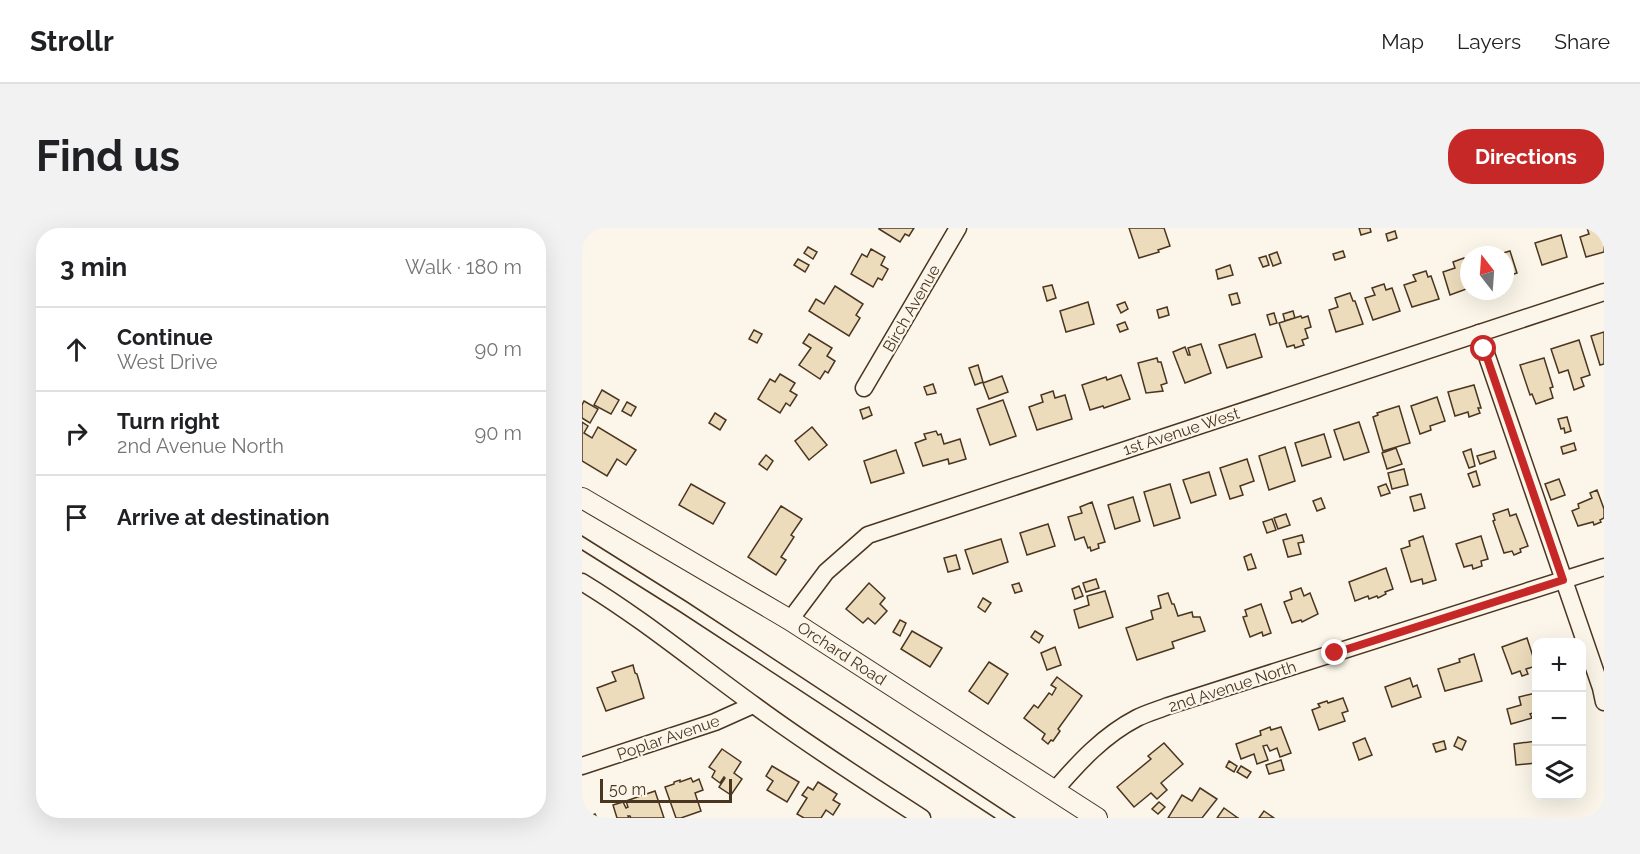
<!DOCTYPE html>
<html lang="en">
<head>
<meta charset="utf-8">
<style>
	body { margin:0; font-family:Raleway,sans-serif; background:#f2f2f2; color:#202124 }
	.controls { position:absolute; right:18px; bottom:18px; display:grid; overflow:hidden; border-radius:12px; box-shadow:0 6px 24px #0002 }
	.controls button { width:54px; height:54px; display:grid; place-items:center; padding:0; border:0; border-bottom:2px solid #e0e0e0; background:#fff; color:#202124; font:30px sans-serif }
	.compass { position:absolute; left:878px; top:18px; width:54px; height:54px; border-radius:50%; background:#fff; box-shadow:0 6px 24px #0002; rotate:343deg }
	.scale { position:absolute; left:18px; bottom:15px; width:132px; box-sizing:border-box; padding-left:6px; border:3px solid #4a3520; border-top:0; font-size:16px; line-height:21px; white-space:nowrap; color:#4a3520; -webkit-text-stroke:4px #fbf6e9; paint-order:stroke }
	.stop { position:absolute; width:18px; height:18px; margin:-14px; border:4px solid #c62828; border-radius:50%; background:#fff }
	.stop.end { background:#c62828; border-color:#fff; box-shadow:0 2px 6px #0008 }
	.list { margin:0; padding:0; list-style:none }
	h2 { display:flex; justify-content:space-between; align-items:center; height:78px; margin:0; padding:0 24px; font-size:26px }
	h2 small { font-size:20px; font-weight:400; color:#757577 }
	.list li { display:grid; grid-template-columns:39px 1fr auto; gap:18px; align-items:center; box-sizing:border-box; height:84px; padding:0 24px; border-top:2px solid #e0e0e0 }
	.list b { display:block; font-size:22px; white-space:nowrap }
	.list p { margin:0; font-size:20px; white-space:nowrap; color:#757577 }
	.list em { font-size:20px; font-style:normal; color:#757577 }
	.icon { flex:none; width:33px; height:33px; fill:none; stroke:currentColor; stroke-width:2; stroke-linecap:round; stroke-linejoin:round }
	.map { position:relative; flex:none; width:1022px; height:590px; overflow:hidden; border-radius:24px }
	header { display:flex; align-items:center; gap:36px; box-sizing:border-box; height:84px; padding:0 30px; background:#fff; border-bottom:2px solid #e0e0e0 }
	header strong { font-size:28px }
	nav { display:flex; gap:33px; margin-inline-start:auto; font-size:21px }
	.intro { display:flex; align-items:center; justify-content:space-between; box-sizing:border-box; height:144px; padding:0 36px }
	h1 { margin:0; font-size:42px }
	.button { padding:15px 27px; border-radius:24px; background:#c62828; color:#fff; font-size:21px; font-weight:700 }
	main { display:flex; gap:36px; padding:0 36px }
	aside { flex:1; background:#fff; border-radius:24px; box-shadow:0 6px 24px #0002 }
	.map>svg:first-child { display:block }
	.building { fill:#ecdcbc; stroke:#4a3520; stroke-width:1.5 }
	.lines { fill:none; stroke-linecap:round; stroke-linejoin:round }
	.minor-casing { stroke:#4a3520; stroke-width:19 }
	.tertiary-casing { stroke:#4a3520; stroke-width:22 }
	.minor { stroke:#fbf6e9; stroke-width:16 }
	.tertiary { stroke:#fbf6e9; stroke-width:20 }
	.tram { stroke:#4a3520; stroke-width:1.5 }
	.route { stroke:#c62828; stroke-width:8 }
	.labels { text-anchor:middle; stroke-width:4.5; stroke-linejoin:round; paint-order:stroke }
	.street-label { font-size:16px; fill:#4a3520; stroke:#fbf6e9 }
</style>
</head>
<body>
<header>
<strong>Strollr</strong>
<nav><a>Map</a><a>Layers</a><a>Share</a></nav>
</header>
<div class="intro"><h1>Find us</h1><a class="button">Directions</a></div>
<main>
<aside>
<h2>3 min<small>Walk · 180 m</small></h2>
<ul class="list">
<li><svg class="icon" aria-label="ahead" viewBox="0 0 24 24"><path d="M12 20V5M6 11l6-6 6 6"/></svg><div><b>Continue</b><p>West Drive</p></div><em>90 m</em></li>
<li><svg class="icon" aria-label="right" viewBox="0 0 24 24"><path d="M7 20v-9h11M14 6l5 5-5 5"/></svg><div><b>Turn right</b><p>2nd Avenue North</p></div><em>90 m</em></li>
<li><svg class="icon" aria-label="arrive" viewBox="0 0 24 24"><path d="M6 21V4h12l-3 4 3 4H6"/></svg><div><b>Arrive at destination</b></div></li>
</ul>
</aside>
<div class="map">
<svg width="1022" height="590" viewBox="0 0 1022 590">
	<rect width="100%" height="100%" fill="#fbf6e9"/>
	<g class="building">
		<polygon points="297,0 332,0 327,8 323,6 318,14 297,1"/>
		<polygon points="547,0 582,0 588,18 576,22 577,24 557,30"/>
		<polygon points="777,0 788,0 789,4 779,7"/>
		<polygon points="1005,0 1016,0 1017,2 1020,1 1022,8 1022,24 1004,29 998,9 1007,6"/>
		<polygon points="813,3 815,10 806,13 804,6"/>
		<polygon points="979,7 985,29 960,37 953,15"/>
		<polygon points="226,19 235,24 231,31 222,25"/>
		<polygon points="289,21 303,29 299,37 306,41 300,52 296,50 291,59 269,46 280,26 285,29"/>
		<polygon points="761,23 763,29 753,32 751,26"/>
		<polygon points="928,23 935,45 923,49 923,27 914,27"/>
		<polygon points="695,24 699,35 691,38 687,27"/>
		<polygon points="684,28 687,37 681,39 677,30"/>
		<polygon points="882,30 884,36 887,36 887,60 868,67 861,44 873,40 871,34"/>
		<polygon points="216,31 227,37 223,44 212,37"/>
		<polygon points="648,37 651,47 636,51 634,42"/>
		<polygon points="844,43 846,49 849,48 857,71 830,79 822,57 834,53 831,47"/>
		<polygon points="802,56 804,62 810,60 818,83 791,92 783,70 793,67 790,60"/>
		<polygon points="470,57 474,70 465,73 461,59"/>
		<polygon points="253,58 281,76 274,87 278,90 267,108 227,83 234,71 242,76"/>
		<polygon points="655,65 658,75 650,77 647,67"/>
		<polygon points="768,65 771,73 773,73 781,96 754,104 747,82 756,79 753,70"/>
		<polygon points="506,74 512,96 484,104 478,83"/>
		<polygon points="543,74 546,81 539,85 535,77"/>
		<polygon points="585,79 587,87 577,90 575,82"/>
		<polygon points="711,83 713,90 703,93 701,86"/>
		<polygon points="692,85 695,95 688,97 685,87"/>
		<polygon points="719,88 720,90 726,88 729,99 723,101 726,110 720,112 722,117 713,120 712,117 705,119 697,95"/>
		<polygon points="543,94 546,101 538,104 535,97"/>
		<polygon points="172,102 180,106 175,115 167,111"/>
		<polygon points="1022,104 1022,136 1018,137 1009,108"/>
		<polygon points="227,106 250,120 245,128 253,133 246,145 243,143 238,151 217,137 229,120 221,115"/>
		<polygon points="673,106 680,129 645,140 637,117"/>
		<polygon points="997,112 1008,147 999,150 1002,158 992,162 986,142 977,145 969,121"/>
		<polygon points="619,116 629,145 603,155 591,124 603,119 606,127 608,127 606,120"/>
		<polygon points="575,130 576,134 579,134 585,155 579,157 581,163 564,165 556,135"/>
		<polygon points="962,130 971,159 968,160 971,170 954,176 950,166 948,167 938,137"/>
		<polygon points="396,137 401,154 393,157 387,140"/>
		<polygon points="198,146 213,155 208,163 215,167 208,178 204,175 198,185 176,171 188,151 193,154"/>
		<polygon points="539,147 548,171 522,180 521,178 508,182 500,157 524,149 525,152"/>
		<polygon points="420,148 426,164 407,171 401,155"/>
		<polygon points="351,156 354,165 345,167 342,159"/>
		<polygon points="892,157 899,180 896,180 898,185 887,189 886,184 873,188 866,164"/>
		<polygon points="20,162 37,172 29,186 12,177"/>
		<polygon points="471,163 473,170 483,167 490,191 455,202 447,179 461,174 459,167"/>
		<polygon points="855,169 863,193 848,198 849,202 838,206 829,178"/>
		<polygon points="421,172 434,208 408,217 395,181"/>
		<polygon points="2,173 16,181 8,195 0,190 0,177"/>
		<polygon points="45,174 54,179 49,188 40,183"/>
		<polygon points="817,178 828,215 801,223 791,189 796,187 795,185"/>
		<polygon points="287,179 290,187 281,191 278,182"/>
		<polygon points="133,185 144,192 138,202 127,195"/>
		<polygon points="985,189 989,203 983,205 982,200 979,201 976,191"/>
		<polygon points="0,194 6,198 2,205 10,210 16,199 54,222 44,237 35,231 25,248 0,233"/>
		<polygon points="777,194 787,224 762,232 752,202"/>
		<polygon points="230,199 245,217 227,232 213,213"/>
		<polygon points="354,203 356,207 359,206 362,216 378,211 384,231 367,236 366,231 341,238 333,215 344,211 342,206"/>
		<polygon points="742,206 749,229 720,238 713,215"/>
		<polygon points="992,215 994,222 981,226 979,219"/>
		<polygon points="703,219 713,253 687,262 677,228"/>
		<polygon points="814,220 820,236 805,241 800,225"/>
		<polygon points="889,221 893,238 887,240 881,224"/>
		<polygon points="314,222 322,245 289,255 282,233"/>
		<polygon points="912,223 914,230 898,236 895,228"/>
		<polygon points="184,227 191,233 185,242 177,236"/>
		<polygon points="665,231 672,253 658,258 661,267 648,271 638,240"/>
		<polygon points="822,241 826,257 810,261 806,245"/>
		<polygon points="894,243 898,257 891,259 886,246"/>
		<polygon points="627,244 634,267 609,275 601,252"/>
		<polygon points="977,251 983,267 969,272 963,256"/>
		<polygon points="109,256 143,275 131,296 97,277"/>
		<polygon points="588,256 598,290 572,298 562,264"/>
		<polygon points="804,256 808,265 799,268 796,259"/>
		<polygon points="1015,262 1022,281 1022,290 1018,292 1019,294 1012,297 1011,294 996,298 990,283 997,280 996,276 1010,270 1008,265"/>
		<polygon points="839,266 843,280 832,283 828,269"/>
		<polygon points="551,269 558,293 533,301 526,277"/>
		<polygon points="739,270 743,280 735,283 731,273"/>
		<polygon points="510,274 523,314 516,316 517,320 509,323 508,319 506,320 502,309 493,312 486,289 500,285 498,279"/>
		<polygon points="199,278 220,291 209,307 212,309 199,329 204,332 194,347 166,329"/>
		<polygon points="926,281 928,288 934,286 946,318 938,321 939,324 932,327 930,323 922,325 911,293 913,292 911,286"/>
		<polygon points="704,286 708,297 696,301 692,290"/>
		<polygon points="690,291 694,302 685,305 681,294"/>
		<polygon points="466,296 473,318 445,327 438,305"/>
		<polygon points="720,307 722,314 716,315 719,326 706,329 701,312"/>
		<polygon points="841,308 854,352 841,356 840,351 829,354 819,321 828,318 827,313"/>
		<polygon points="899,308 906,331 899,333 900,338 891,341 890,337 882,339 874,316"/>
		<polygon points="419,311 426,334 391,346 383,322"/>
		<polygon points="669,326 674,340 666,342 662,329"/>
		<polygon points="374,327 378,341 366,344 362,330"/>
		<polygon points="804,340 811,361 803,364 804,366 796,370 795,368 787,371 786,368 773,373 767,354"/>
		<polygon points="514,351 517,360 504,364 501,355"/>
		<polygon points="287,355 303,370 298,376 305,383 293,396 286,390 281,395 264,381"/>
		<polygon points="437,355 440,363 433,365 430,357"/>
		<polygon points="497,358 501,368 493,371 490,361"/>
		<polygon points="719,360 722,368 728,365 736,386 720,394 719,392 710,395 702,374 710,371 708,364"/>
		<polygon points="523,363 531,389 497,400 492,382 507,377 505,368"/>
		<polygon points="586,365 590,376 592,376 596,388 610,384 611,389 618,389 623,403 590,414 592,420 555,432 544,400 571,391 569,383 579,380 576,368"/>
		<polygon points="401,370 409,375 403,384 396,379"/>
		<polygon points="679,376 689,405 681,408 680,404 668,409 661,389 665,388 663,382"/>
		<polygon points="318,392 324,395 318,408 311,404"/>
		<polygon points="330,403 360,420 348,439 319,421"/>
		<polygon points="453,403 461,408 457,415 449,409"/>
		<polygon points="945,410 954,438 944,441 946,446 940,448 938,443 930,446 920,419"/>
		<polygon points="473,419 479,437 465,442 459,425"/>
		<polygon points="892,426 900,453 863,463 856,441 878,434 877,431"/>
		<polygon points="407,434 426,446 406,476 387,463"/>
		<polygon points="51,437 53,445 55,446 62,470 24,483 15,460 34,453 30,444"/>
		<polygon points="475,449 500,468 476,501 478,503 471,513 469,512 466,516 460,511 463,506 442,490 452,477 456,480 467,465 470,467 474,460 469,457"/>
		<polygon points="828,450 831,459 835,457 839,469 810,479 803,459"/>
		<polygon points="954,465 954,484 948,486 950,490 929,496 925,481 939,477 937,469"/>
		<polygon points="761,470 766,483 760,485 763,493 737,502 730,482 738,479 736,476 745,473 746,475"/>
		<polygon points="688,499 689,502 699,499 709,525 698,529 695,520 688,523 685,517 681,518 686,532 675,536 672,526 659,531 654,516 679,507 678,503"/>
		<polygon points="876,509 884,513 880,522 872,518"/>
		<polygon points="783,510 790,527 777,532 771,515"/>
		<polygon points="862,513 864,521 854,524 851,516"/>
		<polygon points="954,513 954,535 934,537 932,516"/>
		<polygon points="582,515 601,536 579,555 585,562 575,571 569,565 552,579 535,559 569,531 566,528"/>
		<polygon points="140,521 159,534 152,545 160,551 149,567 137,559 143,550 142,549 138,555 130,549 133,543 127,539"/>
		<polygon points="699,532 702,542 687,546 684,537"/>
		<polygon points="647,533 655,538 652,544 644,539"/>
		<polygon points="190,538 217,554 205,574 185,562 191,553 184,548"/>
		<polygon points="659,538 669,544 665,550 655,544"/>
		<polygon points="109,550 111,554 117,551 121,562 113,565 119,583 99,590 94,590 83,559 92,556 92,554 98,552 98,554"/>
		<polygon points="236,554 255,566 251,572 258,576 251,587 244,582 239,590 222,590 215,586 225,570 220,567 226,559 231,562"/>
		<polygon points="618,560 635,571 620,590 586,590 600,567 610,573"/>
		<polygon points="73,563 82,590 49,590 48,588 46,588 47,590 35,590 31,577 41,574 44,580 46,579 44,573"/>
		<polygon points="577,574 583,579 576,586 570,581"/>
		<polygon points="642,580 656,590 657,590 635,590"/>
		<polygon points="682,583 692,590 677,590"/>
		<polygon points="4,584 6,589 13,586 15,590 0,590 0,585"/>
	</g>
	<g class="lines">
		<g class="minor-casing">
			<g id="minor">
				<polyline points="897,105 1019,460 1022,474"/>
				<polyline points="282,160 376,0"/>
				<path d="M0 354C61 391 115 436 172 477 226 517 283 553 340 590"/>
				<polyline points="208,392 244,344 286,307 1022,64"/>
				<polyline points="0,538 133,494 171,477"/>
				<path d="M473 562C497 534 522 507 555 490 565 485 576 482 586 478L1022 339"/>
			</g>
		</g>
		<g class="tertiary-casing">
			<polyline id="tertiary" points="0,270 208,392 515,590"/>
		</g>
		<use href="#minor" class="minor"/>
		<use href="#tertiary" class="tertiary"/>
		<g class="tram">
			<polyline points="0,308 105,374 433,590"/>
			<polyline points="0,322 97,383 413,590"/>
		</g>
	</g>
	<g class="lines">
		<polyline class="route" points="753,425 981,352 902,121"/>
	</g>
	<g class="labels">
		<g class="street-label">
			<text transform="translate(329 80) rotate(-60)" y="6">Birch Avenue</text>
			<text transform="translate(599 203) rotate(-18)" y="6">1st Avenue West</text>
			<text transform="translate(260 425) rotate(33)" y="6">Orchard Road</text>
			<text transform="translate(650 458) rotate(-18)" y="6">2nd Avenue North</text>
			<text transform="translate(86 509) rotate(-19)" y="6">Poplar Avenue</text>
		</g>
	</g>
</svg>
<div class="controls">
<button>+</button>
<button>−</button>
<button><svg class="icon" aria-label="layers" viewBox="0 0 24 24"><path d="M12 4l9 5-9 5-9-5zM3 14l9 5 9-5"/></svg></button>
</div>
<svg class="compass" viewBox="-18 -18 36 36"><path d="M0-13l5 13h-10z" fill="#e53935"/><path d="M0 13l5-13h-10z" fill="#757577"/></svg>
<div class="scale">50 m</div>
<div class="stop" style="left:902px;top:121px"></div>
<div class="stop end" style="left:753px;top:425px"></div>
</div>
</main>
</body>
</html>
